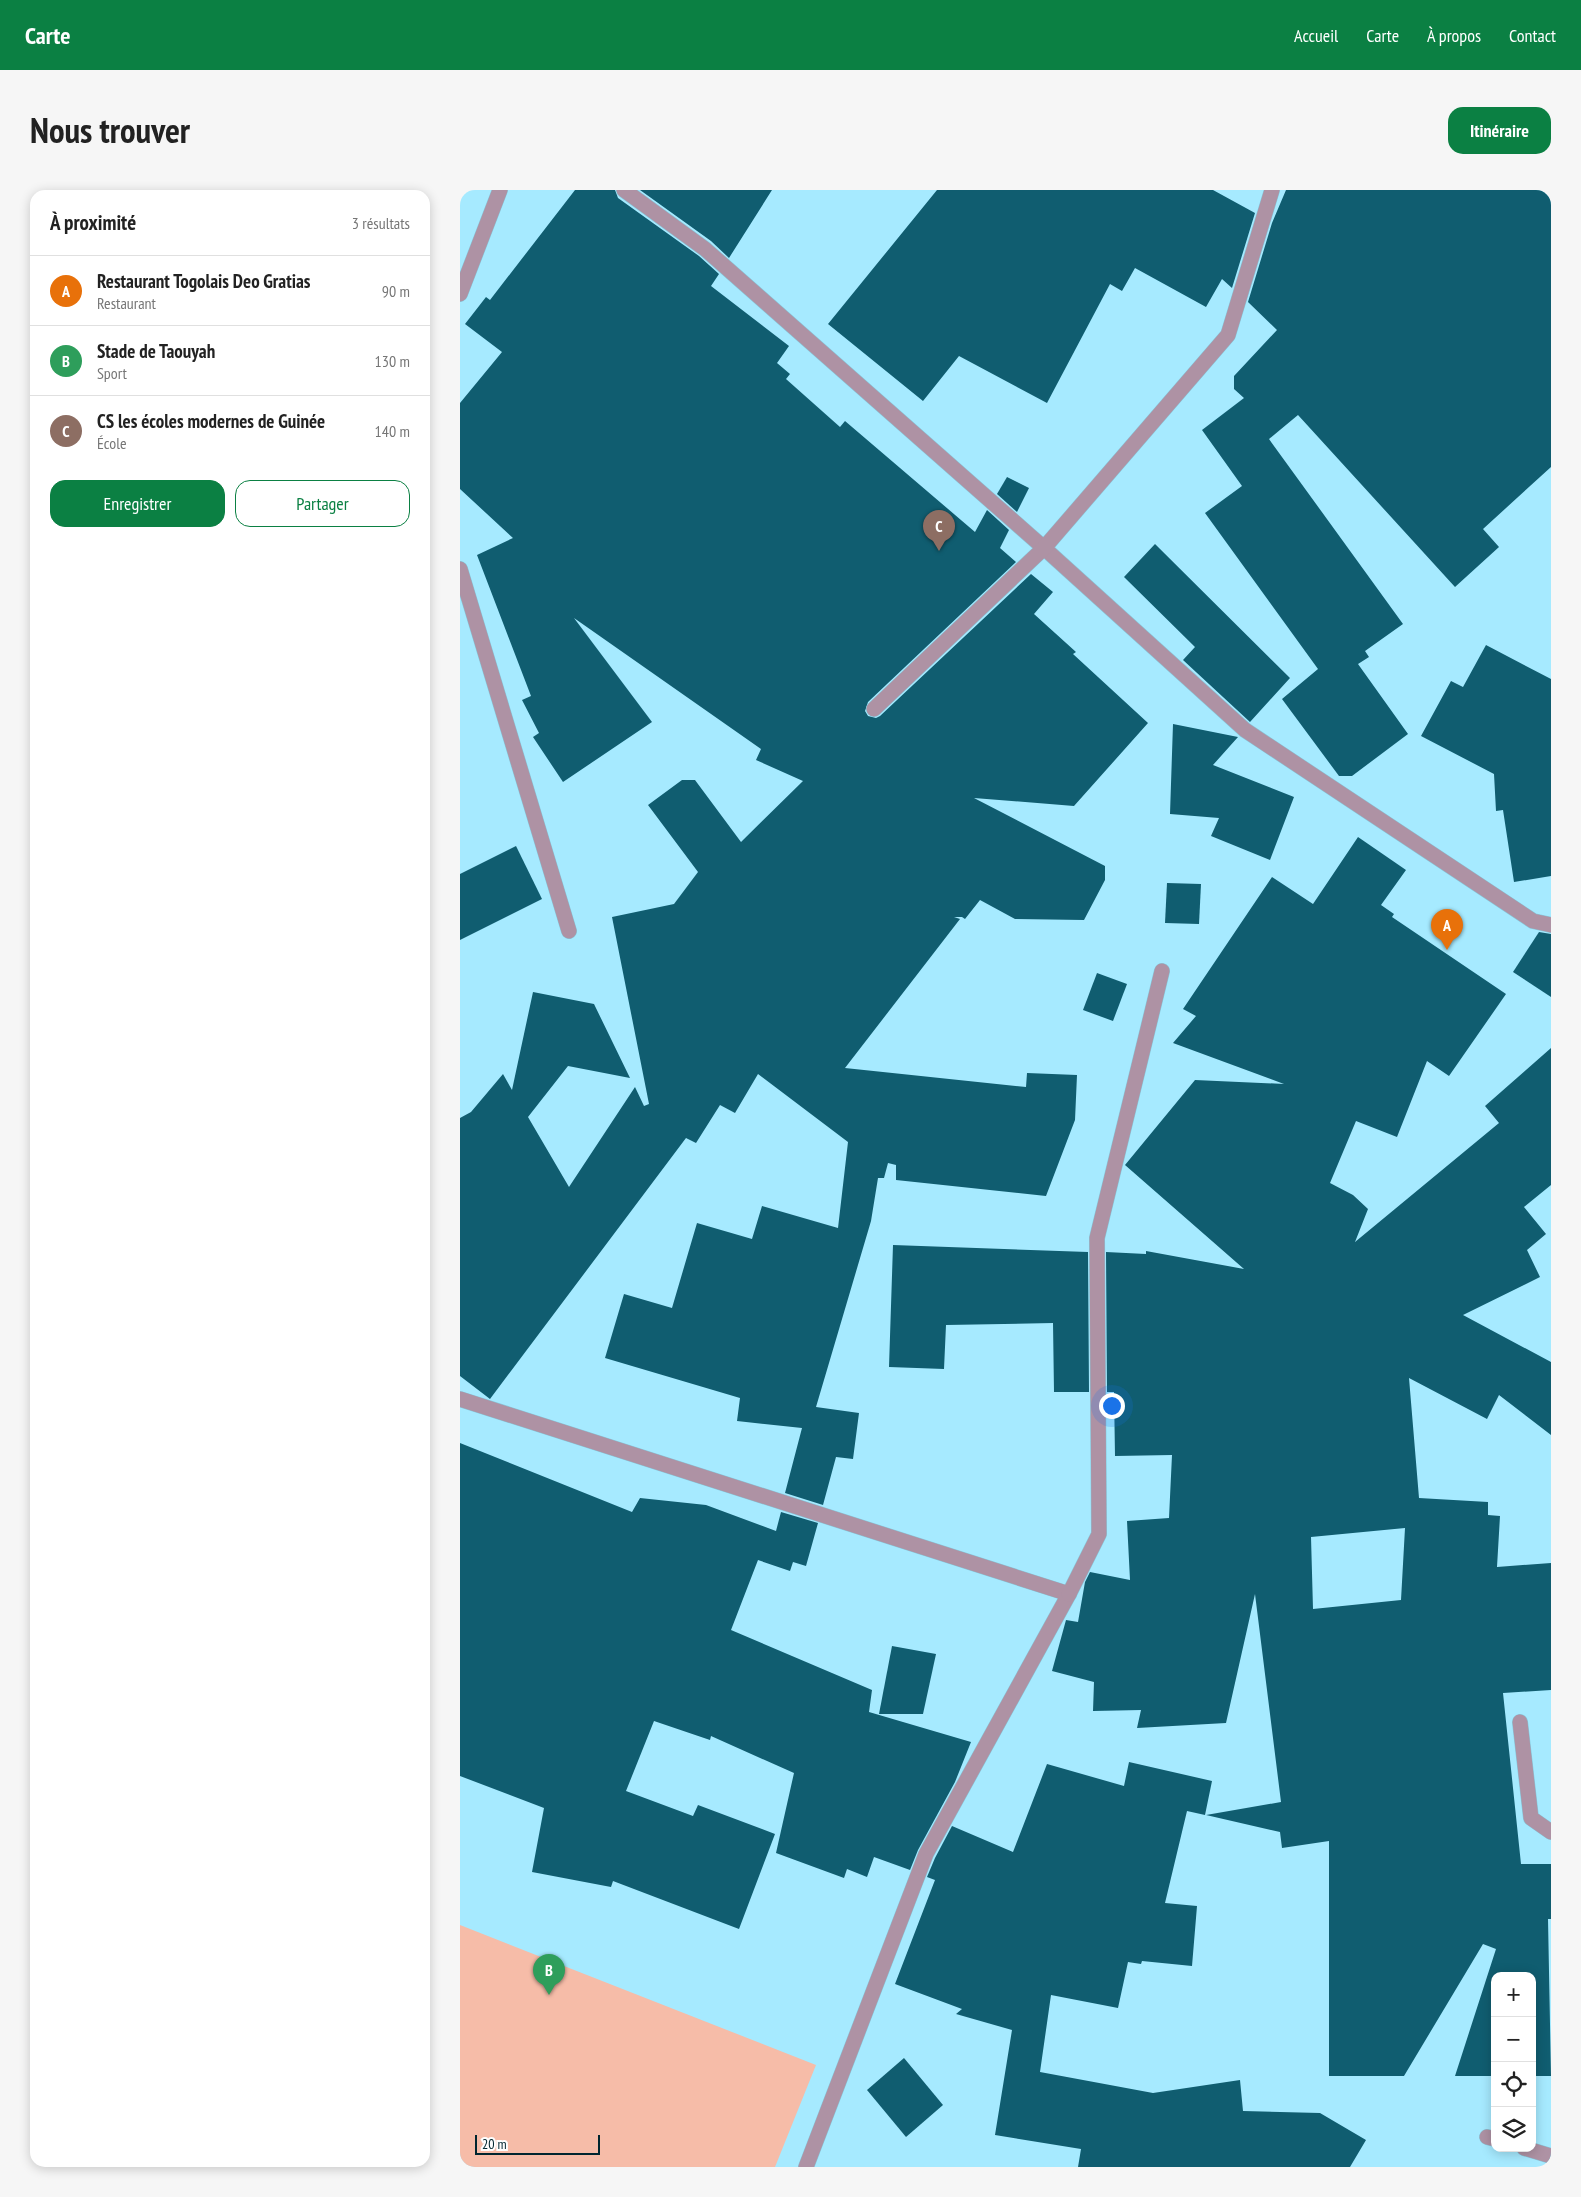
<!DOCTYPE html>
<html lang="fr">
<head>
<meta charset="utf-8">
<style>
	body { margin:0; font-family:"PT Sans Narrow",sans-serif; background:#f6f6f6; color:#222 }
	.controls { position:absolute; right:15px; bottom:15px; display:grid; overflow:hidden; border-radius:10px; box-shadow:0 2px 12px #0003 }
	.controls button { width:45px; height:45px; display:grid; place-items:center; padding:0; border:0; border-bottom:1px solid #e0e0e0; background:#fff; color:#222; font:25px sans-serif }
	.scale { position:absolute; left:15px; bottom:12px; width:125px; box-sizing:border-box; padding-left:5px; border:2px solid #00252f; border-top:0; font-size:14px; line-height:18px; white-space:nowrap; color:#00252f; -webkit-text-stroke:4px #fefefe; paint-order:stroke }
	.you { position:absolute; left:651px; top:1215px; width:18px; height:18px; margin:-12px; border:4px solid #fff; border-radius:50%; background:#1a73e8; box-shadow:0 0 0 8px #1a73e833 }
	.badge { display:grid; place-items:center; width:32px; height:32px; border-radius:50%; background:#0b8043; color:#fff; font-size:16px; font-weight:700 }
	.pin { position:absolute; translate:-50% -41px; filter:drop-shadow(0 1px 2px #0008) }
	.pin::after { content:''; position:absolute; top:26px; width:18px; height:15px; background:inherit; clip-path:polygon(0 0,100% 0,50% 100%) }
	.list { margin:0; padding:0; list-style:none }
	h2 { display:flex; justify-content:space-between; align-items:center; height:65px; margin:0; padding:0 20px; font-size:21px }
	h2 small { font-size:16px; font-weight:400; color:#767676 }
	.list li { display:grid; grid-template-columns:32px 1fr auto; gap:15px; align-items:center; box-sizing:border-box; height:70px; padding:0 20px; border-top:1px solid #e0e0e0 }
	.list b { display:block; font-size:19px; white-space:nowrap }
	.list p { margin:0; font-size:16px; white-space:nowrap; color:#767676 }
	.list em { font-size:16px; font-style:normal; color:#767676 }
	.actions { display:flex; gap:10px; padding:15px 20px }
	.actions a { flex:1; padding:11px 0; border:1px solid #0b8043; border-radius:15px; text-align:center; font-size:18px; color:#0b8043 }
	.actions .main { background:#0b8043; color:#fff }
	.icon { flex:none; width:28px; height:28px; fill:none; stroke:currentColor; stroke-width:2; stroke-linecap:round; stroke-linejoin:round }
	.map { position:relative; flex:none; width:1091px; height:1977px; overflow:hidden; border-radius:15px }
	header { display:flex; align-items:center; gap:30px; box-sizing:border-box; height:70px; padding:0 25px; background:#0b8043; color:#fff }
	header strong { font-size:24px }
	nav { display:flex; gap:28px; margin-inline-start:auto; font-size:18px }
	.intro { display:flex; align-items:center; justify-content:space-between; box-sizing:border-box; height:120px; padding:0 30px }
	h1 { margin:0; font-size:35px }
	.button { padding:12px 22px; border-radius:15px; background:#0b8043; color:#fff; font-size:18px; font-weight:700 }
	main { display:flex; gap:30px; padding:0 30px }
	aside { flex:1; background:#fff; border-radius:15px; box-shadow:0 2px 12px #0003 }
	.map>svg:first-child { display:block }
	.green { fill:#f6bca8 }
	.building { fill:#105d70; fill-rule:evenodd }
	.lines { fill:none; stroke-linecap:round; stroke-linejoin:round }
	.minor-casing { stroke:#88c7da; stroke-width:16 }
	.minor { stroke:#ae92a4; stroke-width:15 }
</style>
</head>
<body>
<header>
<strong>Carte</strong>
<nav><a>Accueil</a><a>Carte</a><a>À propos</a><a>Contact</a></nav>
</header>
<div class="intro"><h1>Nous trouver</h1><a class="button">Itinéraire</a></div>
<main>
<aside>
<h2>À proximité<small>3 résultats</small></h2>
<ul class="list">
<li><span class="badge" style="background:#e8710a">A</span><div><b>Restaurant Togolais Deo Gratias</b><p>Restaurant</p></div><em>90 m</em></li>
<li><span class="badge" style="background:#2e9e5b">B</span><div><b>Stade de Taouyah</b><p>Sport</p></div><em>130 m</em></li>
<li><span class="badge" style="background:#8d6e63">C</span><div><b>CS les écoles modernes de Guinée</b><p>École</p></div><em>140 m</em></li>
</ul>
<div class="actions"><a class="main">Enregistrer</a><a>Partager</a></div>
</aside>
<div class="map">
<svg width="1091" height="1977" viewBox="0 0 1091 1977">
	<rect width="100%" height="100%" fill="#a6eaff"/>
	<polygon class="green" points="0,1735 356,1875 315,1977 0,1977"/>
	<g class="building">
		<polygon points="115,0 155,0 158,8 239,66 259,84 251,96 329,156 317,173 330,184 326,189 380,237 385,231 515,342 527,320 549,340 540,358 556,372 408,512 405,521 408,526 416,528 420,526 571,384 593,402 574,424 616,462 613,464 688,533 614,616 514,608 645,676 645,690 624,730 555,729 520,710 505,729 502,727 494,727 500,729 385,878 566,897 567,883 617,885 615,930 586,1006 436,990 436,975 428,973 424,988 418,988 411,1031 356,1217 399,1223 393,1269 376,1267 363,1315 325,1303 342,1238 277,1231 280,1208 145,1168 164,1104 212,1118 237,1033 292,1049 302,1016 378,1038 388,952 298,884 275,923 260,915 236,953 226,948 30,1209 0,1186 0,928 11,922 43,884 52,900 73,802 134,814 170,888 108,876 68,927 109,997 175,897 184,916 189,914 152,727 214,714 238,682 188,615 222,590 235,590 281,652 343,591 296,570 301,559 114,428 192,532 103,592 73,547 79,543 62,510 71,506 17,365 53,348 0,299 0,213 42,162 5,134 26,107 30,110"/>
		<polygon points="180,0 312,0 269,68 251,51"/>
		<polygon points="477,0 753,0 795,23 772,98 762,89 746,117 675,78 662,101 650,94 587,213 499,166 463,211 368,134"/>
		<polygon points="826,0 1091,0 1091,277 1023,339 1039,357 995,397 838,225 809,249 943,434 905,461 909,467 898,474 948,544 892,586 879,586 822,509 858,479 745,323 782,296 742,240 784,208 774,199 774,186 817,140 788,112 812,33"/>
		<polygon points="547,287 569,298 557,322 537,304"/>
		<polygon points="695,354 830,488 790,532 723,470 735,457 664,387"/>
		<polygon points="1026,455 1091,489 1091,686 1054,692 1043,620 1036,621 1034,584 961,546 991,491 1003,497"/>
		<polygon points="713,534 778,547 753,575 834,607 810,670 751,646 759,628 710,624"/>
		<path d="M898 647 946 680 921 715 934 724 932 727 1046 804 989 886 967 871 937 947 896 931 870 993 893 1005 908 1019 895 1052 1039 933 1025 916 1091 858V995L1064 1017 1086 1044 1067 1060 1080 1087 1003 1125 1091 1172V1245L1039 1205 1027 1229 949 1188 959 1308 1028 1312V1325L1040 1326 1037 1377 1091 1373V1500L1043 1503 1061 1674H1091V1729H1088L1091 1886H1072V1786H1035V1886H995L1036 1759 1023 1754 944 1886H869V1651L822 1658 820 1642 746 1625 821 1612 795 1404 766 1533 677 1538 681 1520 633 1521 634 1492 592 1481 606 1430 618 1432 625 1392 630 1382 670 1390 667 1331 709 1328 712 1265 655 1266 654 1202H647L646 1062 686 1064V1061L784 1079 665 975 735 890 824 894 713 853 736 826 723 819 812 687 853 714ZM945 1338 941 1410 853 1419 851 1347Z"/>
		<polygon points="56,656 82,709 0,750 0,684"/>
		<polygon points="707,693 741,694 739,734 705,733"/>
		<polygon points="1079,742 1091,744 1091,807 1053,782"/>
		<polygon points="637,783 667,794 653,831 623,820"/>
		<polygon points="433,1055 628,1062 629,1202 594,1202 593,1133 486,1135 484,1179 429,1177"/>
		<polygon points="0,1253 172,1322 180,1308 246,1315 316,1341 321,1322 358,1333 346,1376 333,1372 330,1381 298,1370 271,1440 412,1500 409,1522 511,1552 495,1592 458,1660 450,1680 414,1667 407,1687 387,1679 384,1688 316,1663 334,1583 251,1546 250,1550 194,1531 166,1601 233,1626 238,1615 315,1644 279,1739 153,1691 151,1697 72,1682 84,1618 0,1586"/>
		<polygon points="432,1456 476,1464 463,1524 419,1524"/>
		<polygon points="669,1572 752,1591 745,1625 727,1621 705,1713 737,1716 732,1776 682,1771 681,1774 668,1772 658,1818 591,1805 580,1882 693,1903 780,1890 783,1921 860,1923 906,1950 890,1977 618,1977 621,1959 535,1945 552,1840 496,1824 502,1819 435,1794 475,1690 467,1687 475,1668 492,1636 553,1662 587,1574 664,1596"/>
		<polygon points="444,1868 483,1915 446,1947 407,1900"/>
	</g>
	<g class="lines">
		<g class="minor-casing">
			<g id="minor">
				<polyline points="164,0 245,59 584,358 785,540 1073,731 1091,735"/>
				<polyline points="0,104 40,0"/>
				<polyline points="0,379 109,741"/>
				<polyline points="414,519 584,358 768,145 812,0"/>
				<polyline points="0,1209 609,1404 466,1664 346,1977"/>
				<polyline points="609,1404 639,1344 637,1048 702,781"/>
				<polyline points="1060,1532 1071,1628 1091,1642"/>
				<polyline points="1027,1947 1035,1949"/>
				<polyline points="1064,1958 1091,1966"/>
			</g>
		</g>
		<use href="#minor" class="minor"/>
	</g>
</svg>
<div class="controls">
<button>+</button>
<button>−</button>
<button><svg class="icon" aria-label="locate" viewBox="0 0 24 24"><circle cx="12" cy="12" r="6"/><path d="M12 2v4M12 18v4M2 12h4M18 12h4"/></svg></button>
<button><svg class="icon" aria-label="layers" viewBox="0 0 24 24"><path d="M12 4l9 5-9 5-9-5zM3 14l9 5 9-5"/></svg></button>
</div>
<div class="scale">20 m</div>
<div class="you"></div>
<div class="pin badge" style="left:987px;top:760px;background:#e8710a">A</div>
<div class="pin badge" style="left:89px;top:1805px;background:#2e9e5b">B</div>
<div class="pin badge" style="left:479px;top:361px;background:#8d6e63">C</div>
</div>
</main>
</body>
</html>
